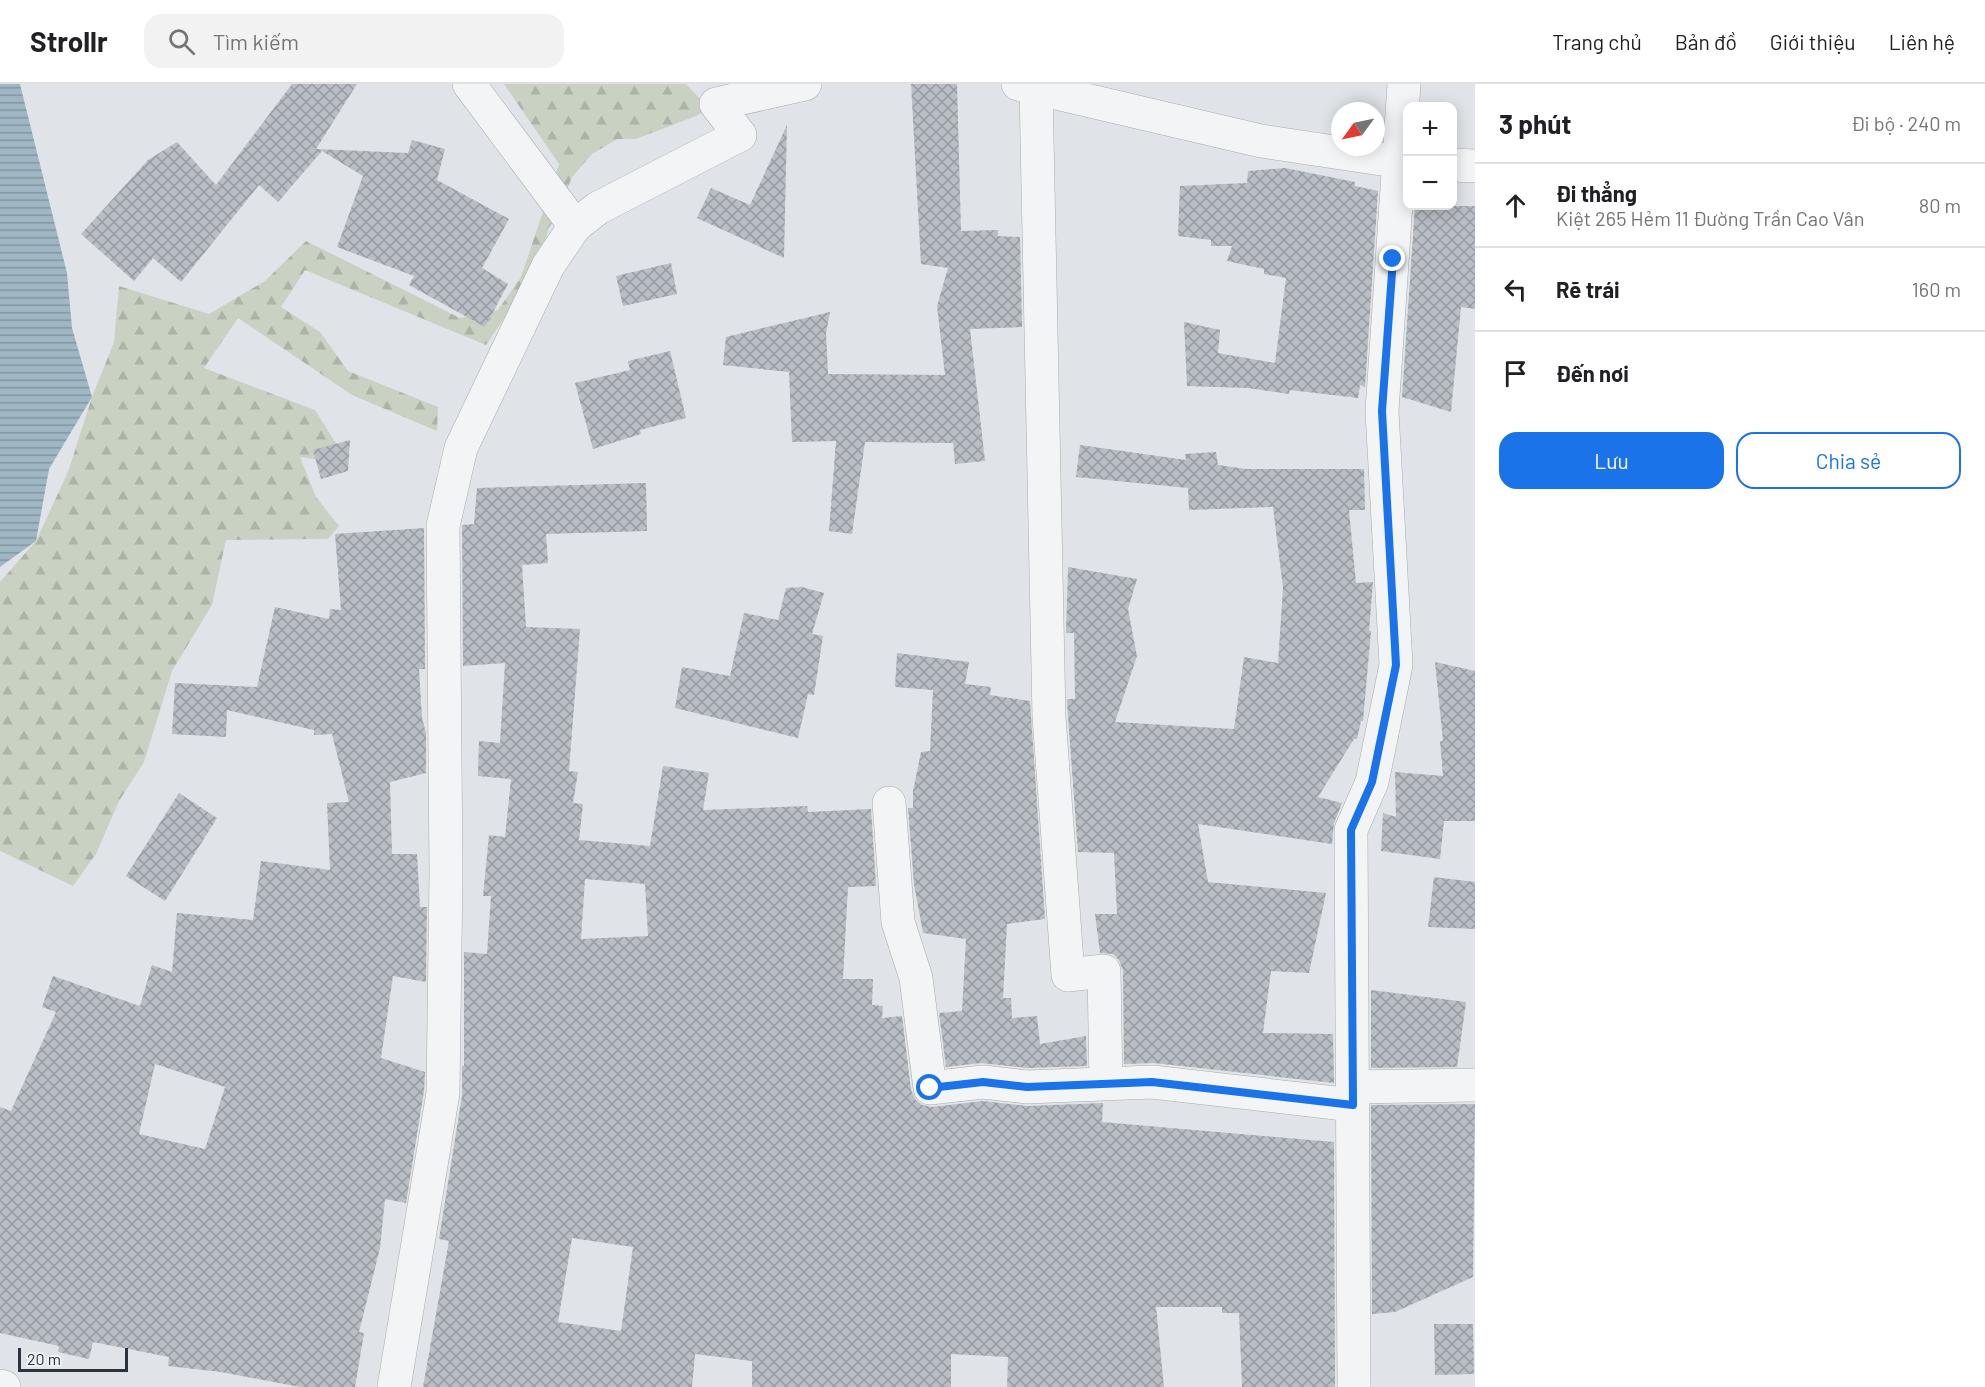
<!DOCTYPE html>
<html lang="vi">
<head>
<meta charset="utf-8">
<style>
	body { margin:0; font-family:Barlow,sans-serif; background:#f2f2f2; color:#202124 }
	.controls { position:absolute; right:18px; top:18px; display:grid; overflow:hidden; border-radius:12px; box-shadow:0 3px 15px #0003 }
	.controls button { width:54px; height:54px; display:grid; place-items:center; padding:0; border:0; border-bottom:2px solid #e0e0e0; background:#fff; color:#202124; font:30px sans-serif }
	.compass { position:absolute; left:1331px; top:18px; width:54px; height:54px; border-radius:50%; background:#fff; box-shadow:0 3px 15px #0003; rotate:237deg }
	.scale { position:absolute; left:18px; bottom:15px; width:110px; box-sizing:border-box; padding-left:6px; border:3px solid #2a343e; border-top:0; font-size:16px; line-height:21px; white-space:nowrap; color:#2a343e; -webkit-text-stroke:4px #f0f3f5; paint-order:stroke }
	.stop { position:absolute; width:18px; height:18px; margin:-14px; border:4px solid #1a73e8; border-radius:50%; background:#fff }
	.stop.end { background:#1a73e8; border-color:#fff; box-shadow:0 2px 6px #0008 }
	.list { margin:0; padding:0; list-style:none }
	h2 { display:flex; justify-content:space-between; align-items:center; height:78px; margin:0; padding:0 24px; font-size:26px }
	h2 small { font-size:20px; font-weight:400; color:#757577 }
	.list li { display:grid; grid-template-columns:39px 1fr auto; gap:18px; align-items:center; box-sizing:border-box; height:84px; padding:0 24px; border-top:2px solid #e0e0e0 }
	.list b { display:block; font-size:22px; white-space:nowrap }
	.list p { margin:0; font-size:20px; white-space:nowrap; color:#757577 }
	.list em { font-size:20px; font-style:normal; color:#757577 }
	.actions { display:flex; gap:12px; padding:18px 24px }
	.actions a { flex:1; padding:14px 0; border:2px solid #1a73e8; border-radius:18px; text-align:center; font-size:21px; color:#1a73e8 }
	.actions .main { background:#1a73e8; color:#fff }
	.icon { flex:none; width:33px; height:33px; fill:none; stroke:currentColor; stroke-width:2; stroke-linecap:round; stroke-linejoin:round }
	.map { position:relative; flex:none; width:1475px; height:1303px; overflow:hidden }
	header { display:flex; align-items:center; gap:36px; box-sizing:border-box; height:84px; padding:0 30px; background:#fff; border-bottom:2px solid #e0e0e0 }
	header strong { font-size:28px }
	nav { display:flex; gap:33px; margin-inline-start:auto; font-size:21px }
	.search { width:420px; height:54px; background:#f2f2f2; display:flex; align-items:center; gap:15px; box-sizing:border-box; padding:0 21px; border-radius:18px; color:#757577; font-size:22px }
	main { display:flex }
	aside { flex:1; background:#fff }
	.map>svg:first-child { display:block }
	.forest { fill:url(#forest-firs) }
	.water { fill:url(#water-rules) }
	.building { fill:url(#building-cross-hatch); fill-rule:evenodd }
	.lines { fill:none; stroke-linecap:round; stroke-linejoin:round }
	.minor-casing { stroke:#a6acb2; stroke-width:34 }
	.minor { stroke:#f3f4f6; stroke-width:33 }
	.route { stroke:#1a73e8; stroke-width:8 }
</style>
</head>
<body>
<header>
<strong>Strollr</strong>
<div class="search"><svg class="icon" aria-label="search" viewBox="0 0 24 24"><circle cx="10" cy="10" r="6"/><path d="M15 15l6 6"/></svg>Tìm kiếm</div>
<nav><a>Trang chủ</a><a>Bản đồ</a><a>Giới thiệu</a><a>Liên hệ</a></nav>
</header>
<main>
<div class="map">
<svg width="1475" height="1303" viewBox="0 0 1475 1303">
	<defs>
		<pattern id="forest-firs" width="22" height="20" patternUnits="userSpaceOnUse" patternTransform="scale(1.5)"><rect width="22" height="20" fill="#c8d1c2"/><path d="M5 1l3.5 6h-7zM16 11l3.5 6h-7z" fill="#acb4a8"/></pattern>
		<pattern id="water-rules" width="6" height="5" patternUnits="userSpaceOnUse" patternTransform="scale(1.5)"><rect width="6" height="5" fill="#9fb6c4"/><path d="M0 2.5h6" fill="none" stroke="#8295a1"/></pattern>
		<pattern id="building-cross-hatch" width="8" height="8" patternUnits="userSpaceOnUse" patternTransform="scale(1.5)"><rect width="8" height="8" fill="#b8bec4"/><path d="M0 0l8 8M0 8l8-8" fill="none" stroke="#969ba1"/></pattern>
	</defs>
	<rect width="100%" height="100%" fill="#e0e4e8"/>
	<polygon class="forest" points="504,0 686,0 698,13 716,20 696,32 636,55 617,55 592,70 572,93 557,131 548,145 542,178 486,261 305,186 281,223 320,248 348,287 438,323 437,347 352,311 238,234 204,284 315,326 349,380 300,373 316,413 339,442 328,455 226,456 212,521 172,587 144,678 119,717 96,770 73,802 0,767 0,498 36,457 68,388 92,313 114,258 119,202 209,230 265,197 306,157 460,234 498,226 521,193 559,80"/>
	<polygon class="water" points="0,0 20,0 67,189 72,244 92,313 49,385 36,457 0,483"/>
	<g class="building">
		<polygon points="292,0 357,0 316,65 408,69 412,56 445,65 437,96 509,135 482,184 508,200 485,243 409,201 414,192 337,163 363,92 322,67 278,118 259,101 181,198 153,174 134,197 81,150 148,76 177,58 216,101"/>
		<polygon points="911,0 957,0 961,147 998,146 998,152 1020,153 1022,243 970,245 985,377 955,380 953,359 865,358 852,450 829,447 836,357 792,358 789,288 723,281 726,253 830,228 826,249 828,290 945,291 937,222 948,184 921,180"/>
		<polygon points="787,41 784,174 697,134 711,104 750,121"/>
		<polygon points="1285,84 1355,98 1355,102 1378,107 1365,303 1360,301 1358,314 1290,306 1289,310 1247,304 1187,302 1184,238 1220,246 1218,269 1275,279 1286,194 1264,190 1264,185 1227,177 1232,162 1211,162 1211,156 1178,152 1180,102 1247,99 1248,87"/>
		<polygon points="1415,122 1475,122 1475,225 1461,223 1451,328 1402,313"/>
		<polygon points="671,179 677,210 623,222 616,192"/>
		<polygon points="670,267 686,334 640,346 641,350 593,365 575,299 630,286 628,277"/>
		<polygon points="350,356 348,387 321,395 313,366"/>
		<polygon points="1080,361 1186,376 1185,370 1216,368 1218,381 1246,385 1364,385 1365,426 1349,426 1356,499 1373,498 1369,547 1371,547 1363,637 1361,637 1357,655 1354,655 1318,713 1342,719 1334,739 1332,760 1198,740 1208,798 1326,809 1309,889 1271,887 1263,949 1333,950 1334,999 1154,979 1124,980 1123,886 1119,876 1113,870 1100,869 1095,830 1117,830 1114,769 1078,768 1068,632 1067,615 1075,615 1074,549 1066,549 1068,483 1137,495 1128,525 1137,572 1115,638 1234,645 1244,573 1278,579 1283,504 1273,423 1189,426 1188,404 1076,393"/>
		<path d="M646 399 647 447 546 450 548 479 522 481 526 543 580 545 569 687 578 688 573 719 583 720 579 756 650 762 663 682 709 689 703 726 807 722 808 728 871 725 876 802 848 803 843 895H873L872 921 883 922 882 934 902 932 911 1006 915 1015 922 1021 932 1023 983 1017 1028 1022 1103 1019 1102 1038 1334 1058 1335 1303H1242L1239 1229H1222V1223H1156L1164 1303H1007L1008 1273 951 1270V1303H752V1277L695 1270 692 1303H423L449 1157 439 1155 462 1012V982H464V868L487 870 491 812H483L489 751 505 753 511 695 478 692 479 657 500 659 505 579 463 582 462 441 474 440 477 404ZM585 795 645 800 648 852 581 855ZM572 1154 633 1163 621 1247 558 1238Z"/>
		<path d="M424 444 425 585H419L422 634 426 649V689L390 698 392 770H417L420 823H427L426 898 393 892 381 974 425 988 424 1007 406 1119 385 1115 380 1164 359 1248 364 1249 355 1303H300L221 1288 168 1282 169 1273 93 1258 89 1275 58 1268 59 1262 0 1249V1023L11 1027 56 928 42 923 53 892 140 922 152 881 172 888 177 829 253 836 261 777 330 786 327 719 349 718 332 650 314 651V646L227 626 226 653 172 650 175 599 257 603 275 523 329 535 330 525 341 526 335 450ZM155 980 225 1003 205 1065 139 1050Z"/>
		<polygon points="802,503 824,509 812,550 823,552 814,611 808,610 798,654 675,624 682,583 730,592 744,529 778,536 786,504"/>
		<polygon points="897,569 969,578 965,600 991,603 990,611 1030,617 1045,835 1007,840 1003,914 1011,914 1012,934 1037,932 1040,960 1086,952 1087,982 1028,984 981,979 946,983 939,929 962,927 966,855 923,849 914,800 908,724 913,724 913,707 921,668 930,667 933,606 895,603"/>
		<polygon points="1435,578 1475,587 1475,737 1444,737 1440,775 1381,767 1383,729 1396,733 1395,688 1443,692 1440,657 1443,657"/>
		<polygon points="179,709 217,734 165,817 126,792"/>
		<polygon points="1434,793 1475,798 1475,845 1428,843"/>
		<polygon points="1371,906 1466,918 1457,983 1371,984"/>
		<polygon points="1475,1020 1473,1193 1395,1228 1372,1230 1371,1021"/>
		<polygon points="1434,1240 1473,1240 1474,1290 1435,1291"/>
	</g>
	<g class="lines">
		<g class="minor-casing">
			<g id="minor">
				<polyline points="469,0 575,142"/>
				<polyline points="1018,0 1261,57 1408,79"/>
				<polyline points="1036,5 1049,633 1068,891 1104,887 1106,999"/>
				<polyline points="1452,81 1475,82"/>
				<polyline points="889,719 898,838 916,894 930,1004 983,998 1027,1003 1152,998 1353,1021"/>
				<polyline points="1353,1003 1475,1001"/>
				<polyline points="0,1302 4,1303"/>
				<polyline points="394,1303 443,1009 446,789 443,442 461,364 548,182 575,142 598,124 740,51 716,20 805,0"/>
				<polyline points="1354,1303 1351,746 1372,698 1396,581 1382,327 1404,0"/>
			</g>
		</g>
		<use href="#minor" class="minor"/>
	</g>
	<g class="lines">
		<polyline class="route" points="930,1004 983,998 1027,1003 1152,998 1353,1021 1351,746 1372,698 1396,581 1382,327 1393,175"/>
	</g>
</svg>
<div class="controls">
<button>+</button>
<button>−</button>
</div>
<svg class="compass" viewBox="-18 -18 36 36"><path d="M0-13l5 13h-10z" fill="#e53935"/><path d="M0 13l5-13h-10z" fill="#757577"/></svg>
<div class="scale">20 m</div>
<div class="stop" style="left:930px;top:1004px"></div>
<div class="stop end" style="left:1393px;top:175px"></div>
</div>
<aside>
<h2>3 phút<small>Đi bộ · 240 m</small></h2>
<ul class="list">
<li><svg class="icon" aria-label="ahead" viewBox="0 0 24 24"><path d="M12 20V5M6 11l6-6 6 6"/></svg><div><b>Đi thẳng</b><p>Kiệt 265 Hẻm 11 Đường Trần Cao Vân</p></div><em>80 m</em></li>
<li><svg class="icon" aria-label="left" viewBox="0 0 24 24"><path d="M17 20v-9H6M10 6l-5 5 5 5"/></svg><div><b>Rẽ trái</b></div><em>160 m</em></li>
<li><svg class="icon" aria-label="arrive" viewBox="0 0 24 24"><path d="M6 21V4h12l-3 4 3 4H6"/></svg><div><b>Đến nơi</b></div></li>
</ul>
<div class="actions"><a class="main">Lưu</a><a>Chia sẻ</a></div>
</aside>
</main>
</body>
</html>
